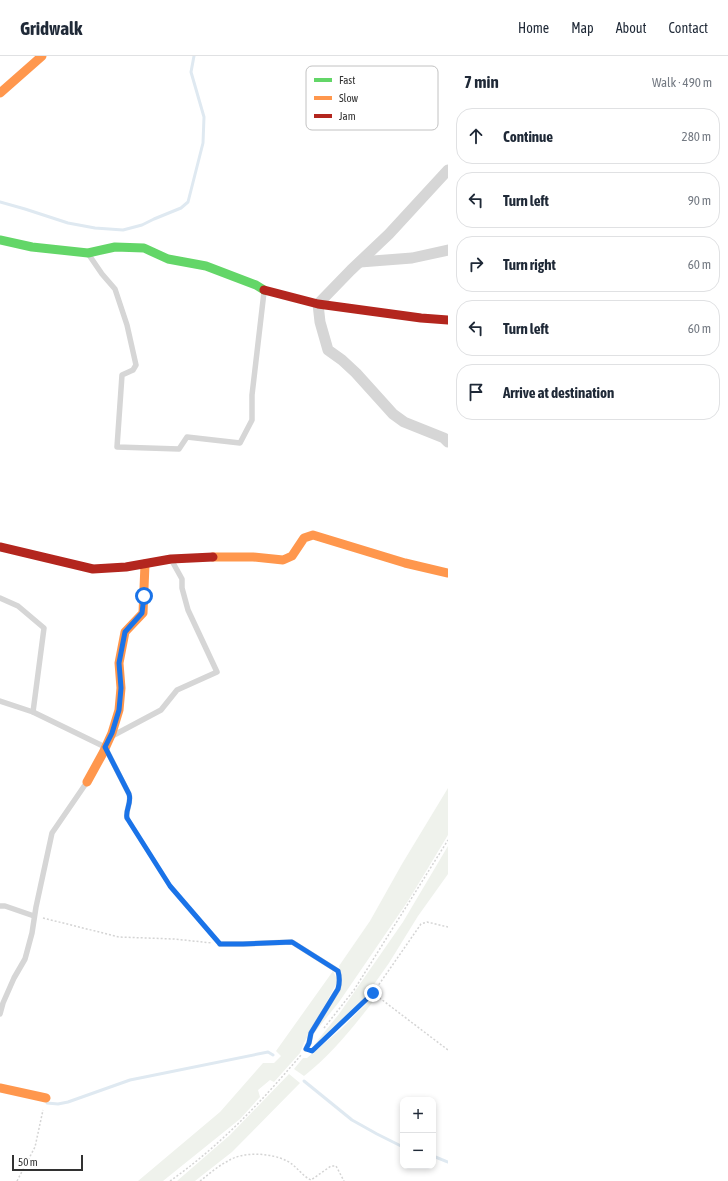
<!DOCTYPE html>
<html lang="en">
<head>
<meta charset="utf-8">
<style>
	body { margin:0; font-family:"Asap Condensed",sans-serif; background:#f2f2f3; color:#1f2937 }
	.controls { position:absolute; right:12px; bottom:12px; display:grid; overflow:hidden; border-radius:8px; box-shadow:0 2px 6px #0003 }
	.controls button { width:36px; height:36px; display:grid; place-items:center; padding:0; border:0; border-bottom:1px solid #e0e1e3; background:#fff; color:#1f2937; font:20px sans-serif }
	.scale { position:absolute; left:12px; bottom:10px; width:71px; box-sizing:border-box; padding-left:4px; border:2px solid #323232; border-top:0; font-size:11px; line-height:14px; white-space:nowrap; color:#323232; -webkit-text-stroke:3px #fff; paint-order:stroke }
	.stop { position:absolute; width:12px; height:12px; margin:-9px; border:3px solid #1a73e8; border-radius:50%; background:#fff }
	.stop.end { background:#1a73e8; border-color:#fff; box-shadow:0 1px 4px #0008 }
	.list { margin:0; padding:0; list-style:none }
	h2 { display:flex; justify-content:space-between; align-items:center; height:52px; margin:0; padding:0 16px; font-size:17px }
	h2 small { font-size:13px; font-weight:400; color:#747a83 }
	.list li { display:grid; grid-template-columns:26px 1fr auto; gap:12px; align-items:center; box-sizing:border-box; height:56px; margin:0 8px 8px; padding:0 8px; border:1px solid #e0e1e3; border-radius:16px }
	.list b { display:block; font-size:15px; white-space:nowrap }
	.list em { font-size:13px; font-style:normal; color:#747a83 }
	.icon { flex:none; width:22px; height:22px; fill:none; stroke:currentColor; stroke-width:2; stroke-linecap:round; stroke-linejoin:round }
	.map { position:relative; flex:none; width:448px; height:1125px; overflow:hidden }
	header { display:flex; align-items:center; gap:24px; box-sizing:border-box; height:56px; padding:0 20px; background:#fff; border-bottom:1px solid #e0e1e3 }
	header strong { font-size:19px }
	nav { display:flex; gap:22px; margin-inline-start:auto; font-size:14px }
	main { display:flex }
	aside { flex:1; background:#fff }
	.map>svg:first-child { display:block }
	.grass { fill:#eff2ec }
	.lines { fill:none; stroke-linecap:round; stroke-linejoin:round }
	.stream { stroke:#dfe9f1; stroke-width:3 }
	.path { stroke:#d4d4d4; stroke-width:1.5; stroke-dasharray:2 2; stroke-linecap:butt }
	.lane { stroke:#d6d6d6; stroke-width:5.5 }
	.street { stroke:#d6d6d6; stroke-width:11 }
	.fast { stroke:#63d668; stroke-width:9 }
	.slow { stroke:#ff974d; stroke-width:9 }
	.jam { stroke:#b3261e; stroke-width:9 }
	.route { stroke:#1a73e8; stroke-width:5 }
	.key { fill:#fff; stroke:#c2c2c2; stroke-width:1 }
	.key-label { font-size:11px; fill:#323232 }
</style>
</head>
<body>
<header>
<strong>Gridwalk</strong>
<nav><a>Home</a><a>Map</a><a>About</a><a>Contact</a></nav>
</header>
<main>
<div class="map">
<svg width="448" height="1125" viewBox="0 0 448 1125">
	<rect width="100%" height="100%" fill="#fff"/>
	<g class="grass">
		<polygon points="448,732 448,779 408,845 339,946 315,976 313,975 342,922 339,910 370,865 402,808"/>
		<polygon points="448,790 448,818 418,860 389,907 365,941 316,990 314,989 339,958 403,866"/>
		<polygon points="333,915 338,925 304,987 300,997 274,1026 270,1024 258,1034 260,1041 240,1063 163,1125 138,1125 220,1056 263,1007 274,1007 281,1000 276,995"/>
		<path d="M373 941 375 943C354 970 331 999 304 1020L294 1013 303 1002H307L340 974Z"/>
		<polygon points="289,1018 300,1027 232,1096 195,1125 177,1125 230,1079"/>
	</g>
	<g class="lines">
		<g class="stream">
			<polyline points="0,146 25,153 68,167 95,172 123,174 142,169 154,163 181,152 188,146 203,87 204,61 191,16 194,0"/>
			<polyline points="304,1025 352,1064 377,1078 403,1091"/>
			<polyline points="47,1047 58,1048 68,1046 130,1024 268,996 273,999"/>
			<polyline points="433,1100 448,1106"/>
		</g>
		<g class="path">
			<polyline points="130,767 170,830 216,883"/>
			<polyline points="43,862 119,881 174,883 212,887"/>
			<polyline points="373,937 448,994"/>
			<polyline points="324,972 354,934 448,784"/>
			<polyline points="316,990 373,937 421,868 427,866 448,871"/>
			<polyline points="17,1125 35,1091 43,1054"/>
			<path d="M170 1125C220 1090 262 1045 301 999"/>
			<path d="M200 1125C209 1118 218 1110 228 1105 243 1095 272 1097 287 1105 297 1110 302 1120 311 1124L331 1110H336L344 1125"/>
		</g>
		<g class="lane">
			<polyline points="89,199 102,218 115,233 127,269 136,309 133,314 122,319 117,391 179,393 187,381 240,387 252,364 252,339 264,236"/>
			<polyline points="0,542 18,550 44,572 33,656"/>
			<path d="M0 645 33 656 105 691 129 738C132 747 125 754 127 762"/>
			<polyline points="114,679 161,654 177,634 217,616 188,554 182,532 182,523 172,505"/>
			<polyline points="0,850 5,850 34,860"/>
			<path d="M220 888H243L292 886 338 915C340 922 340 926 338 933L311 977 309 987 306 993"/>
			<polyline points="0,958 3,947 14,922 25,903 32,877 36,851 52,777 87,726"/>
		</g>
		<g class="street">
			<polyline points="448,114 389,178 351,214 318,248 320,266 328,294 342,304 356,317 393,358 404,366 444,382 448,386"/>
			<polyline points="360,206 412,202 448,194"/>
		</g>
		<polyline class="fast" points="0,184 32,191 88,197 115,191 144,192 168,203 206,210 256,229 264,234"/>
		<g class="slow">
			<polyline points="0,37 42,0"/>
			<polyline points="213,501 253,501 283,504 292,500 304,482 313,479 405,507 448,517"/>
			<polyline points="87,726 103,697 112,677 119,654 121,632 119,607 125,576 143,557 145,508"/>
			<polyline points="0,1032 46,1042"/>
		</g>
		<g class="jam">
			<polyline points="264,234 318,248 421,262 448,264"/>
			<polyline points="0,491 93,513 126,511 171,503 213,501"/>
		</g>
	</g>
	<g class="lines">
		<path class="route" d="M144 540 142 557 125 576 119 607 121 632 119 654 112 677 105 691 129 738C132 747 125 754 127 762L170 830 220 888H243L292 886 338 915C340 922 340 926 338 933L311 977 309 987 306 993 312 995 373 937"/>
	</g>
	<rect x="306" y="10" width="132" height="64" rx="6" class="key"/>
	<rect x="314" y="22" width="18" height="4" fill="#63d668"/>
	<rect x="314" y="40" width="18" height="4" fill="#ff974d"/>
	<rect x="314" y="58" width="18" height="4" fill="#b3261e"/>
	<g class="key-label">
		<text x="339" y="28">Fast</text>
		<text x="339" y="46">Slow</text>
		<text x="339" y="64">Jam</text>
	</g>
</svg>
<div class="controls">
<button>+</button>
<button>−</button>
</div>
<div class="scale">50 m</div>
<div class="stop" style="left:144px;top:540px"></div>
<div class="stop end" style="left:373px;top:937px"></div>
</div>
<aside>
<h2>7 min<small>Walk · 490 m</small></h2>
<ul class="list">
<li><svg class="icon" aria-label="ahead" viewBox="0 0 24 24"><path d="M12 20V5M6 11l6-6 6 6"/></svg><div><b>Continue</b></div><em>280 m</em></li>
<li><svg class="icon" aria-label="left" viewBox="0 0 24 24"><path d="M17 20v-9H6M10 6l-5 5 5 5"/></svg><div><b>Turn left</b></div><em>90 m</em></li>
<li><svg class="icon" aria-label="right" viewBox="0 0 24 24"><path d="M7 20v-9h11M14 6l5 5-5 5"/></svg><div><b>Turn right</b></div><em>60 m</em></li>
<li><svg class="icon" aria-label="left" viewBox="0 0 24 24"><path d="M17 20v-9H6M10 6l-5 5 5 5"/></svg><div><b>Turn left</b></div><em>60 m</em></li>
<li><svg class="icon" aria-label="arrive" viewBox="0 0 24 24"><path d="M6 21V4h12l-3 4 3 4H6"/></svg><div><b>Arrive at destination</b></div></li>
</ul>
</aside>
</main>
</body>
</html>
